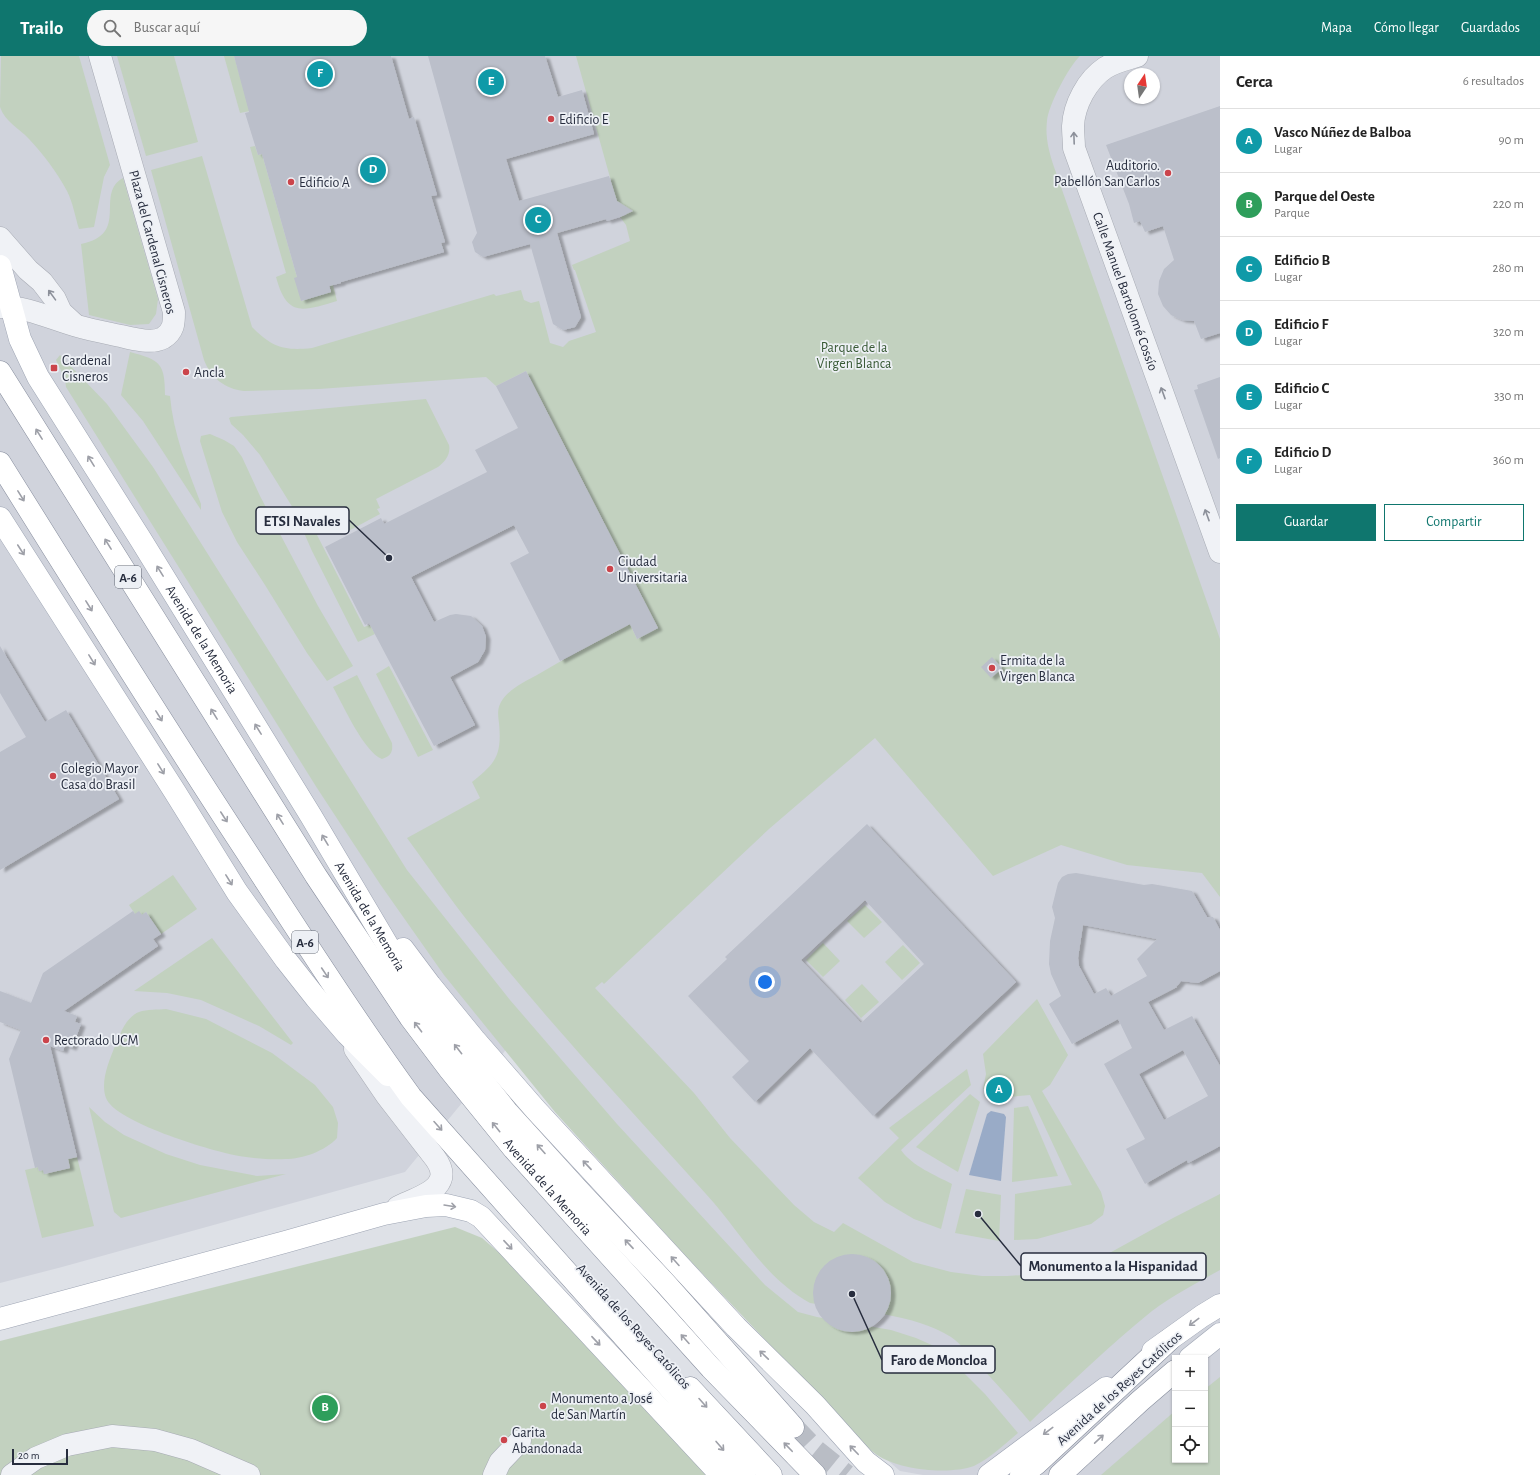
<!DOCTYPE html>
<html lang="es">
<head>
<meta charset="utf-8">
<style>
	body { margin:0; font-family:"Alegreya Sans",sans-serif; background:#f6f6f6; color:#222 }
	.controls { position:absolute; right:12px; bottom:12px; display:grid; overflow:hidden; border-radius:0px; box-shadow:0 1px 3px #0004 }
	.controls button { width:36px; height:36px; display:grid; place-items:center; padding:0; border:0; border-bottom:1px solid #e0e0e0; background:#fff; color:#222; font:20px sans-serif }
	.compass { position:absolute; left:1124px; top:12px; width:36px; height:36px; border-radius:50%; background:#fff; box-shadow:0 1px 3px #0004; rotate:13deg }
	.scale { position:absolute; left:12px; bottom:10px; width:56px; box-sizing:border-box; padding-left:4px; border:2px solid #272d3e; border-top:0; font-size:11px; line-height:14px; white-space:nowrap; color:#272d3e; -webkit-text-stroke:3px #edf0f5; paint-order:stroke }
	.you { position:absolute; left:765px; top:926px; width:14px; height:14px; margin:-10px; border:3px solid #fff; border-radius:50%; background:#1a73e8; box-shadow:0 0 0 6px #1a73e833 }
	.badge { display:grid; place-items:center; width:26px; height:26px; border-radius:50%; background:#0f766e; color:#fff; font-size:13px; font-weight:700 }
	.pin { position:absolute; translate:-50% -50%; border:2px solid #fff; box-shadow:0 1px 4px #0006 }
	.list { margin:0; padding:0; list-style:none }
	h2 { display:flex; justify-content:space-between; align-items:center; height:52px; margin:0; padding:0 16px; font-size:17px }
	h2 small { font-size:13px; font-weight:400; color:#767676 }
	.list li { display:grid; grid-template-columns:26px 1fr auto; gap:12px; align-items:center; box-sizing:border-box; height:64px; padding:0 16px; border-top:1px solid #e0e0e0 }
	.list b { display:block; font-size:15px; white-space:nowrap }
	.list p { margin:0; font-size:13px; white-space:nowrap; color:#767676 }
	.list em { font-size:13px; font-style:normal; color:#767676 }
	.actions { display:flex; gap:8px; padding:12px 16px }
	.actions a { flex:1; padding:9px 0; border:1px solid #0f766e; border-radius:0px; text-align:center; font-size:14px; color:#0f766e }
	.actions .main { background:#0f766e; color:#fff }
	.icon { flex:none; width:22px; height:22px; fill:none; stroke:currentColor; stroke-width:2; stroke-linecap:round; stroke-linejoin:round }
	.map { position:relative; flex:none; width:1220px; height:1419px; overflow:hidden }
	header { display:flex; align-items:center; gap:24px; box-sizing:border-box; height:56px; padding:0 20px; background:#0f766e; color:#fff }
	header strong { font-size:19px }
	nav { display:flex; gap:22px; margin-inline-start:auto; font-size:14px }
	.search { width:280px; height:36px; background:#f6f6f6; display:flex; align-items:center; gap:10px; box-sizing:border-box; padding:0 14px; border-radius:22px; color:#767676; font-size:15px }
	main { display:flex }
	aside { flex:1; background:#fff }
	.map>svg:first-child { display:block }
	.built { fill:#d0d3dc; fill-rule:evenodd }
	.green { fill:#c2d1bf }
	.water { fill:#99abc7 }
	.building { fill:#bbbfca; fill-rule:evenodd; filter:url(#shadow) }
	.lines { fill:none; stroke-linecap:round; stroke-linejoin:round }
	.highway-tunnel { stroke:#b9bdc5; stroke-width:22; stroke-dasharray:22 11; stroke-linecap:butt }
	.minor-casing { stroke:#a7abb4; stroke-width:23 }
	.major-casing { stroke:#9da4b3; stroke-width:23 }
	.highway-casing { stroke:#868d9d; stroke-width:23 }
	.minor { stroke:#f0f2f6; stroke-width:22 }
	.major { stroke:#fff; stroke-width:22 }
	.highway { stroke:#fff; stroke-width:22 }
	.oneway { stroke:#8c909a }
	.oneway2 { stroke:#9ea0a8 }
	.poi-dot { fill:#cb444b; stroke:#edf0f5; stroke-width:1.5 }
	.labels { text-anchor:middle; stroke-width:3.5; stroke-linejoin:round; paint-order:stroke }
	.shield { fill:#edf0f5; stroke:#626875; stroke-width:1 }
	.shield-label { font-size:13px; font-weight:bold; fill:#272d3e }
	.poi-label { font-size:14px; fill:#272d3e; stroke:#edf0f5; text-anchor:start }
	.street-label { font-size:14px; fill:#272d3e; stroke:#edf0f5 }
	.park-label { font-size:14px; fill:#385935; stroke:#edf0f5 }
	.leader { fill:none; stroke:#272d3e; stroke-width:1.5 }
	.callout-dot { fill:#272d3e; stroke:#edf0f5; stroke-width:1.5 }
	.callout { fill:#edf0f5; stroke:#272d3e; stroke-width:1.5 }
	.callout-label { font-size:15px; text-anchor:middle; font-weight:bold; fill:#272d3e }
</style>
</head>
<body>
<header>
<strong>Trailo</strong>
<div class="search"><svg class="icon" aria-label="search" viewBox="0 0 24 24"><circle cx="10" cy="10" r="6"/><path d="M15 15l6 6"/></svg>Buscar aquí</div>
<nav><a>Mapa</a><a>Cómo llegar</a><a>Guardados</a></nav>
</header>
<main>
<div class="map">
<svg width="1220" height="1419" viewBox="0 0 1220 1419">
	<defs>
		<filter id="shadow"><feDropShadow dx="4.5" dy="2.5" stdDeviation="1" flood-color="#0004"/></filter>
	</defs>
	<rect width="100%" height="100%" fill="#dee1e7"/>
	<path class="built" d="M0 0H1220V1419H923L900 1415 845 1367 514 984 405 1116 62 1211 0 1227ZM1130 18H1154V42H1130ZM1175 1302H1205V1404H1175Z"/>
	<g class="green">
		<path d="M1 0H79L110 109 104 121 94 171 79 173C75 160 73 147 67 135 57 116 43 98 29 83 19 72 5 66 0 51Z"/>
		<polygon points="117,0 174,0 198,86 146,100"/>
		<polygon points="224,0 234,0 250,55 240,57"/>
		<path d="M576 0H1080C1069 10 1048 50 1047 65 1045 81 1049 96 1054 111L1220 583V841L1202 817 1127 809 1061 789 993 820 875 682 769 773 604 928 602 926 595 932 694 1037 730 1082 794 1149 814 1166 834 1176 843 1167 913 1206 951 1216 982 1220H1007L1075 1216 1173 1162 1220 1138V1214C1197 1227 1173 1239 1152 1255 1109 1290 1069 1328 1030 1366 1013 1346 995 1326 977 1307 969 1298 961 1288 951 1281 916 1258 852 1254 810 1247 763 1221 741 1176 706 1138 628 1051 548 966 475 874 451 845 430 813 407 782L480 742 472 726C496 707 502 699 499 667 498 660 497 653 501 646 509 633 524 626 537 619 567 601 599 585 630 568L637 583 658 572 526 315 496 330 486 321 319 333 244 335C225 333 211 322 204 304L151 114 202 100 252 271C272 291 283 295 312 292L494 238 496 240 521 234 524 244 531 247 539 245 550 287 563 291 569 285 596 276 575 214H574L572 209 630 185 626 169 620 161 626 159 627 156 618 150Z"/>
		<path d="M255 90 258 99 262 98 297 221 301 245 331 236 330 230 333 229 337 245C303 255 287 262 276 221L286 217 250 91Z"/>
		<path d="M123 122 158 243 156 258 149 268 130 269 89 259 81 188C131 178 94 138 123 122Z"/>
		<path d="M130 296C160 304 165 307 165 339L170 340C173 377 188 414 201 448V454L143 365 121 339Z"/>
		<path d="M60 299 107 348 153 411 407 814 510 944 617 1068 765 1229 798 1256 817 1261 891 1274 916 1282 934 1290 954 1307 985 1338 1018 1377C1004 1389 990 1402 974 1410 949 1419 899 1414 877 1399 871 1395 866 1389 861 1385L682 1196 555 1056 444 919 380 828 317 732 66 331 65 323 56 304Z"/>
		<path d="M426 343 449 389C451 398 445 406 438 411L376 443 380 452 377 453 380 458 341 479 335 470 317 479 364 571 370 569 375 578 358 586 312 495 293 452 260 399 243 379 231 368 229 362 231 361Z"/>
		<polygon points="210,378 224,384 234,390 242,401 260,440 318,550 353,610 327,625 307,597 265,529 237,486 222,456 200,385 201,380"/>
		<polygon points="389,610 433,694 418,701 376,618"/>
		<path d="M357 619 392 687C393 696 391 700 382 703 364 696 343 649 333 631Z"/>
		<polygon points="173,819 197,853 161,878 146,856 142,859 135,858 129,849"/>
		<polygon points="865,849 882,866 864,882 847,865"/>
		<polygon points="212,882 293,987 291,989 259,970 201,944 167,937 134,935"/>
		<polygon points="823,887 840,905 823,921 806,904"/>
		<polygon points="903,889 920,907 902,924 885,906"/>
		<polygon points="862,928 879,946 861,962 845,944"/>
		<polygon points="1037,943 1068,999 1050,1029 1042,1035 1101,1136 1105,1150 1103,1159 1091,1168 1037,1183 1014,1184 1015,1138 1072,1129 1030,1039 1009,1041 983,1033 986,1018 983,998"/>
		<path d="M166 953 206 963 272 997 315 1029 333 1051 338 1067 337 1082C325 1095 303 1103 285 1103 271 1104 248 1102 234 1099 209 1094 115 1066 106 1042 100 1026 109 1005 115 990 120 978 126 961 139 956 147 953 158 954 166 953Z"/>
		<path d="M967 1013 971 1029 901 1094C912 1110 935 1119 952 1128L941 1173 914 1163 885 1146 858 1122 899 1082 889 1072Z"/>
		<polygon points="970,1038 980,1046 958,1116 916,1091"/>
		<polygon points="1028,1050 1058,1120 1012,1126 1014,1052"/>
		<polygon points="89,1051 105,1066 124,1079 166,1098 200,1109 257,1120 286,1118 121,1162 114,1156"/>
		<polygon points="77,1101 94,1170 42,1182 25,1114 38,1111 39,1115 43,1114 45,1118 70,1112 68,1103"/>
		<polygon points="966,1133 1001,1139 999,1185 955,1177"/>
		<polygon points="455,1171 482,1182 534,1227 712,1419 0,1419 0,1285"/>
		<polygon points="1220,1321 1220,1419 1101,1419 1175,1355 1175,1404 1205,1404 1205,1333"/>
	</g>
	<polygon class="water" points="991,1055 1004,1058 1006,1061 1001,1125 969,1119 987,1058"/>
	<g class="building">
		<polygon points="234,0 391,0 409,63 414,61 437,139 431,140 445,186 441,187 444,196 341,226 341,227 329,230 331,236 301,245 294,222 297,221 262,98 258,99 245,57 249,56"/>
		<polygon points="428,0 545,0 558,41 582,34 594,78 506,103 519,145 609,120 617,145 633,155 620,161 607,165 606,163 557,177 581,261 575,271 563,274 553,268 530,188 483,201 475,196 472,186 477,177"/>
		<polygon points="1220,50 1220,277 1201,283 1194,265 1182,264 1171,259 1163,250 1158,238 1159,225 1164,213 1174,204 1163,170 1145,176 1140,165 1134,167 1129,148 1106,89"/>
		<polygon points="526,315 658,572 637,583 630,568 560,605 510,507 529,497 514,469 411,521 434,566 450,559 456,558 471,560 482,570 486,581 485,594 478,606 450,621 475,669 434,690 369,567 365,569 325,491 381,462 384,468 487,416 475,394 518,372 496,330"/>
		<polygon points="1220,321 1220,402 1218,403 1194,334 1198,333 1197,329"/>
		<polygon points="0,590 45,666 66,654 119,743 0,814 0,696 26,681 0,637"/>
		<polygon points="992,601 1002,612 991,622 981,611"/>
		<path d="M867 768 1016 926 873 1060 810 992 755 1046 732 1021 749 1005 688 940 727 903 725 901ZM865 844 924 908 861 967 801 904Z"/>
		<path d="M1076 817 1144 829 1152 828 1192 835 1207 861H1213L1220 874V915L1198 927 1181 925 1178 929 1176 930 1177 931 1148 946 1164 974 1192 960 1220 1010V1090L1188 1107 1187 1104 1145 1128 1126 1093 1145 1083 1104 1008 1132 992 1118 963 1072 988 1049 948 1061 940 1051 918 1049 908 1050 885 1055 862 1052 851 1058 827 1062 821 1068 818ZM1083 869 1157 883 1137 903 1147 920 1111 940 1106 932 1094 938 1079 910 1078 902ZM1183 994 1208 1040 1164 1064 1139 1018Z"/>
		<polygon points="133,855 135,858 139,855 142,859 146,856 161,878 153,883 158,890 64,955 77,960 75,966 81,968 72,992 65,989 63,995 50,990 77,1101 68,1103 70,1112 44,1118 43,1114 39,1115 38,1111 35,1112 9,1003 21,974 0,966 0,935 31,947 43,917"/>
		<circle cx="852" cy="1237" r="39"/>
	</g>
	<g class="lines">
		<polyline class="highway-tunnel" points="793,1371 815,1394 846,1419"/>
		<g class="minor-casing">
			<g id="minor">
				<path id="s1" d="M1137 0C1127 3 1114 6 1105 12 1087 24 1074 49 1073 70 1073 78 1074 85 1074 92L1220 496"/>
				<polyline points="0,182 28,214 42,226 55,243 61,256 75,269"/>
				<path d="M0 251C26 250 52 263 77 270 91 274 107 277 121 280 133 283 152 288 163 282 174 275 174 267 174 256L100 0"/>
				<path d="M355 993 387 1040 435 1102C457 1132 418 1141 398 1151"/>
				<polyline points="12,1419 36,1402 67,1389 112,1380 155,1384 191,1394 249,1419"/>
				<polyline points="494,1419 500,1406 520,1385"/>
			</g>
		</g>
		<g class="major-casing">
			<g id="major">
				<path id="s2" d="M0 210 20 283 38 321 141 484 311 760 407 922"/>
				<polyline points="0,462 175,736 237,836 286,904 316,942 347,978 388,1019"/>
				<polyline points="403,893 430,929 474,983 535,1053 736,1271 815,1349 866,1406 883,1419"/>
				<polyline points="0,1263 285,1186 384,1158 426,1150 446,1149 471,1155 481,1161 721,1419"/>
				<polyline points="1153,1295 1202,1260 1220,1249"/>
				<polyline points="1190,1302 1220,1278"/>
				<polyline points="989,1419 1106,1332"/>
			</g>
		</g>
		<g class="highway-casing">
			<g id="highway">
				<path id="s3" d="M0 316 316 820 410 961 450 1014 514 1093 711 1312 815 1419"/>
				<path d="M0 407C81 537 162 667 246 795 300 878 353 961 411 1041L675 1338 745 1419"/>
				<polyline points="388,906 508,1057 578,1134 665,1227 793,1371"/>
				<polyline points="690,1332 771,1419"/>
				<polyline points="1021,1419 1036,1408 1169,1284"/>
				<polyline points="1060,1419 1140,1345 1175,1315"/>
			</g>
		</g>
		<use href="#minor" class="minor"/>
		<use href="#major" class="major"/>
		<use href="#highway" class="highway"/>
	</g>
	<defs><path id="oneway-shaft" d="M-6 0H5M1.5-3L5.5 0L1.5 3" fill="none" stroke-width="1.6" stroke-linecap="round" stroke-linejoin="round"/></defs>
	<g class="oneway">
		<use href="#oneway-shaft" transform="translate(1074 82) rotate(-92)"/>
		<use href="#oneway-shaft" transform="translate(52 239) rotate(-126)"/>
		<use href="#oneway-shaft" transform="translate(1163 337) rotate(-110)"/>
		<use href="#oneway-shaft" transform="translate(1207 459) rotate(-110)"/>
	</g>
	<g class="oneway2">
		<use href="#oneway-shaft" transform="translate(39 378) rotate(-122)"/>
		<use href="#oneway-shaft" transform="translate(91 405) rotate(-122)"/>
		<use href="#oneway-shaft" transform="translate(21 440) rotate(58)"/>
		<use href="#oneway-shaft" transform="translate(108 488) rotate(-122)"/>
		<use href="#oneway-shaft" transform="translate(21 494) rotate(57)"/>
		<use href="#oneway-shaft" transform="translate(160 515) rotate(-122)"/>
		<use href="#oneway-shaft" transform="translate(89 550) rotate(58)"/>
		<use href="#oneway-shaft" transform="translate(92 604) rotate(58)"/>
		<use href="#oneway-shaft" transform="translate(214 658) rotate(-122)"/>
		<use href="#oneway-shaft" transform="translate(159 660) rotate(58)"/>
		<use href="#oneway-shaft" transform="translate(258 673) rotate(-122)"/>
		<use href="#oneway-shaft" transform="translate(161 713) rotate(58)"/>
		<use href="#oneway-shaft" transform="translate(224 761) rotate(57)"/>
		<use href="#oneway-shaft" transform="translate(280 763) rotate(-122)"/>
		<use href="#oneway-shaft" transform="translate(325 784) rotate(-121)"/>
		<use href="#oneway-shaft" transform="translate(229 824) rotate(58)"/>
		<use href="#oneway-shaft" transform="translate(325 917) rotate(56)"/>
		<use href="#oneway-shaft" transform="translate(418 971) rotate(-127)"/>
		<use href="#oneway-shaft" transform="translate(458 993) rotate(-128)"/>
		<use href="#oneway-shaft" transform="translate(438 1070) rotate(48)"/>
		<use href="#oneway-shaft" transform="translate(496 1071) rotate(-129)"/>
		<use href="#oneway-shaft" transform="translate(541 1093) rotate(-132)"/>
		<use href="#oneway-shaft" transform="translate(587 1109) rotate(-133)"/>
		<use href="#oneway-shaft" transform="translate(450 1150) rotate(9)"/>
		<use href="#oneway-shaft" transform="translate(629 1188) rotate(-133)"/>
		<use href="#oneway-shaft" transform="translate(508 1189) rotate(47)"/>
		<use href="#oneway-shaft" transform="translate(675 1205) rotate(-132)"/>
		<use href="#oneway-shaft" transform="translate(1194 1266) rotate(143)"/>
		<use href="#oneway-shaft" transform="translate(685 1283) rotate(-132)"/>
		<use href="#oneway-shaft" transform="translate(596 1285) rotate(47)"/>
		<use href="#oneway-shaft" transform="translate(764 1299) rotate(-136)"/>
		<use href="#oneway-shaft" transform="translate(703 1347) rotate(48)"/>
		<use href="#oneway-shaft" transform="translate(1048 1375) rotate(143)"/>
		<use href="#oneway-shaft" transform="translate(1099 1383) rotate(-43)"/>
		<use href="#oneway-shaft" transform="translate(720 1390) rotate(49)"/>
		<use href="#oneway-shaft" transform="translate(788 1391) rotate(-134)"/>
		<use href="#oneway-shaft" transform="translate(854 1394) rotate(-134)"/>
	</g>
	<g class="poi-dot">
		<circle cx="551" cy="63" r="4"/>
		<circle cx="1168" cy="117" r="4"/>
		<circle cx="291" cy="126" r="4"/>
		<rect x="50" y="308" width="8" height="8" rx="2"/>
		<circle cx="186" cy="316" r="4"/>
		<circle cx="610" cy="513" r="4"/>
		<circle cx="992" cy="612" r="4"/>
		<circle cx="53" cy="720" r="4"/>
		<circle cx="46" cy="984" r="4"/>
		<circle cx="543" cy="1350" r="4"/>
		<circle cx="504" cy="1384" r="4"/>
	</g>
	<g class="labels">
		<g class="shield">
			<rect x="115" y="510" width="26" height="22" rx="3"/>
			<rect x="292" y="875" width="26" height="22" rx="3"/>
		</g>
		<g class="shield-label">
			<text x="128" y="526">A-6</text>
			<text x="305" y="891">A-6</text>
		</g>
		<g class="poi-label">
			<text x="559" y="68">Edificio E</text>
			<text x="1160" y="114" text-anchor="end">Auditorio.<tspan x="1160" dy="16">Pabellón San Carlos</tspan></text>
			<text x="299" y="131">Edificio A</text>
			<text x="62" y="309">Cardenal<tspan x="62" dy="16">Cisneros</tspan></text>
			<text x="194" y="321">Ancla</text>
			<text x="618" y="510">Ciudad<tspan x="618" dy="16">Universitaria</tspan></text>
			<text x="1000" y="609">Ermita de la<tspan x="1000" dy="16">Virgen Blanca</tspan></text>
			<text x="61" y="717">Colegio Mayor<tspan x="61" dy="16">Casa do Brasil</tspan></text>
			<text x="54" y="989">Rectorado UCM</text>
			<text x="551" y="1347">Monumento a José<tspan x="551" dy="16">de San Martín</tspan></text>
			<text x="512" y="1381">Garita<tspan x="512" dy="16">Abandonada</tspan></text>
		</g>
		<g class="street-label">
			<text transform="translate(153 186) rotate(75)" y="5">Plaza del Cardenal Cisneros</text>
			<text dy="5" stroke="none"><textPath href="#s1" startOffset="277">Calle Manuel Bartolomé Cossío</textPath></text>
			<text dy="5" stroke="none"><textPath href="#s2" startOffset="427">Avenida de la Memoria</textPath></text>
			<text dy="5" stroke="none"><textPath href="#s2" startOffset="751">Avenida de la Memoria</textPath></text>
			<text dy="5" stroke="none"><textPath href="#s3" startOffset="983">Avenida de la Memoria</textPath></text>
			<text transform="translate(634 1270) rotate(48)" y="5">Avenida de los Reyes Católicos</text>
			<text transform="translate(1119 1332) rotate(-42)" y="5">Avenida de los Reyes Católicos</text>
		</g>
		<g class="park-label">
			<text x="854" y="296">Parque de la<tspan x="854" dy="16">Virgen Blanca</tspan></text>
		</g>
	</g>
	<path class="leader" d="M389 502L349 464M978 1158L1021 1210M852 1238L882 1304"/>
	<g class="callout-dot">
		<circle cx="389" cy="502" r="4"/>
		<circle cx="978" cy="1158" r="4"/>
		<circle cx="852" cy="1238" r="4"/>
	</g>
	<g class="callout">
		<rect x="256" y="451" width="93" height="27" rx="4"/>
		<rect x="1021" y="1197" width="185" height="27" rx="4"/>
		<rect x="882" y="1290" width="113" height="27" rx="4"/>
	</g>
	<g class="callout-label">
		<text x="302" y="470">ETSI Navales</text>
		<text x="1113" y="1215">Monumento a la Hispanidad</text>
		<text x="939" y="1309">Faro de Moncloa</text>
	</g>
</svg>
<div class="controls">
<button>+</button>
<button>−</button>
<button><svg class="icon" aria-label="locate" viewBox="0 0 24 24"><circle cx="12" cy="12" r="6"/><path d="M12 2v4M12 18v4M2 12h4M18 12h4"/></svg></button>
</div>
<svg class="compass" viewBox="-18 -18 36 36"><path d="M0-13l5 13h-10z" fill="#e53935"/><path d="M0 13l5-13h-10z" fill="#767676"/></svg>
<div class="scale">20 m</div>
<div class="you"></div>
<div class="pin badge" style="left:999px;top:1034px;background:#0f9aa8">A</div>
<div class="pin badge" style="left:325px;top:1352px;background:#2e9e5b">B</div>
<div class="pin badge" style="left:538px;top:164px;background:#0f9aa8">C</div>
<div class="pin badge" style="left:373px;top:114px;background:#0f9aa8">D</div>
<div class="pin badge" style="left:491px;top:26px;background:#0f9aa8">E</div>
<div class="pin badge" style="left:320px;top:18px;background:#0f9aa8">F</div>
</div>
<aside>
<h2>Cerca<small>6 resultados</small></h2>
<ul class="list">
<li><span class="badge" style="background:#0f9aa8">A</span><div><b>Vasco Núñez de Balboa</b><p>Lugar</p></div><em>90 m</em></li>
<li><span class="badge" style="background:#2e9e5b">B</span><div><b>Parque del Oeste</b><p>Parque</p></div><em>220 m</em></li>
<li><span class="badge" style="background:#0f9aa8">C</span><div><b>Edificio B</b><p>Lugar</p></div><em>280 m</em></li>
<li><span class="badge" style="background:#0f9aa8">D</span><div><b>Edificio F</b><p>Lugar</p></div><em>320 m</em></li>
<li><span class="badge" style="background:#0f9aa8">E</span><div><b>Edificio C</b><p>Lugar</p></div><em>330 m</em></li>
<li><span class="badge" style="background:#0f9aa8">F</span><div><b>Edificio D</b><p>Lugar</p></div><em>360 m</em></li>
</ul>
<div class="actions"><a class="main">Guardar</a><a>Compartir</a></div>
</aside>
</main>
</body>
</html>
